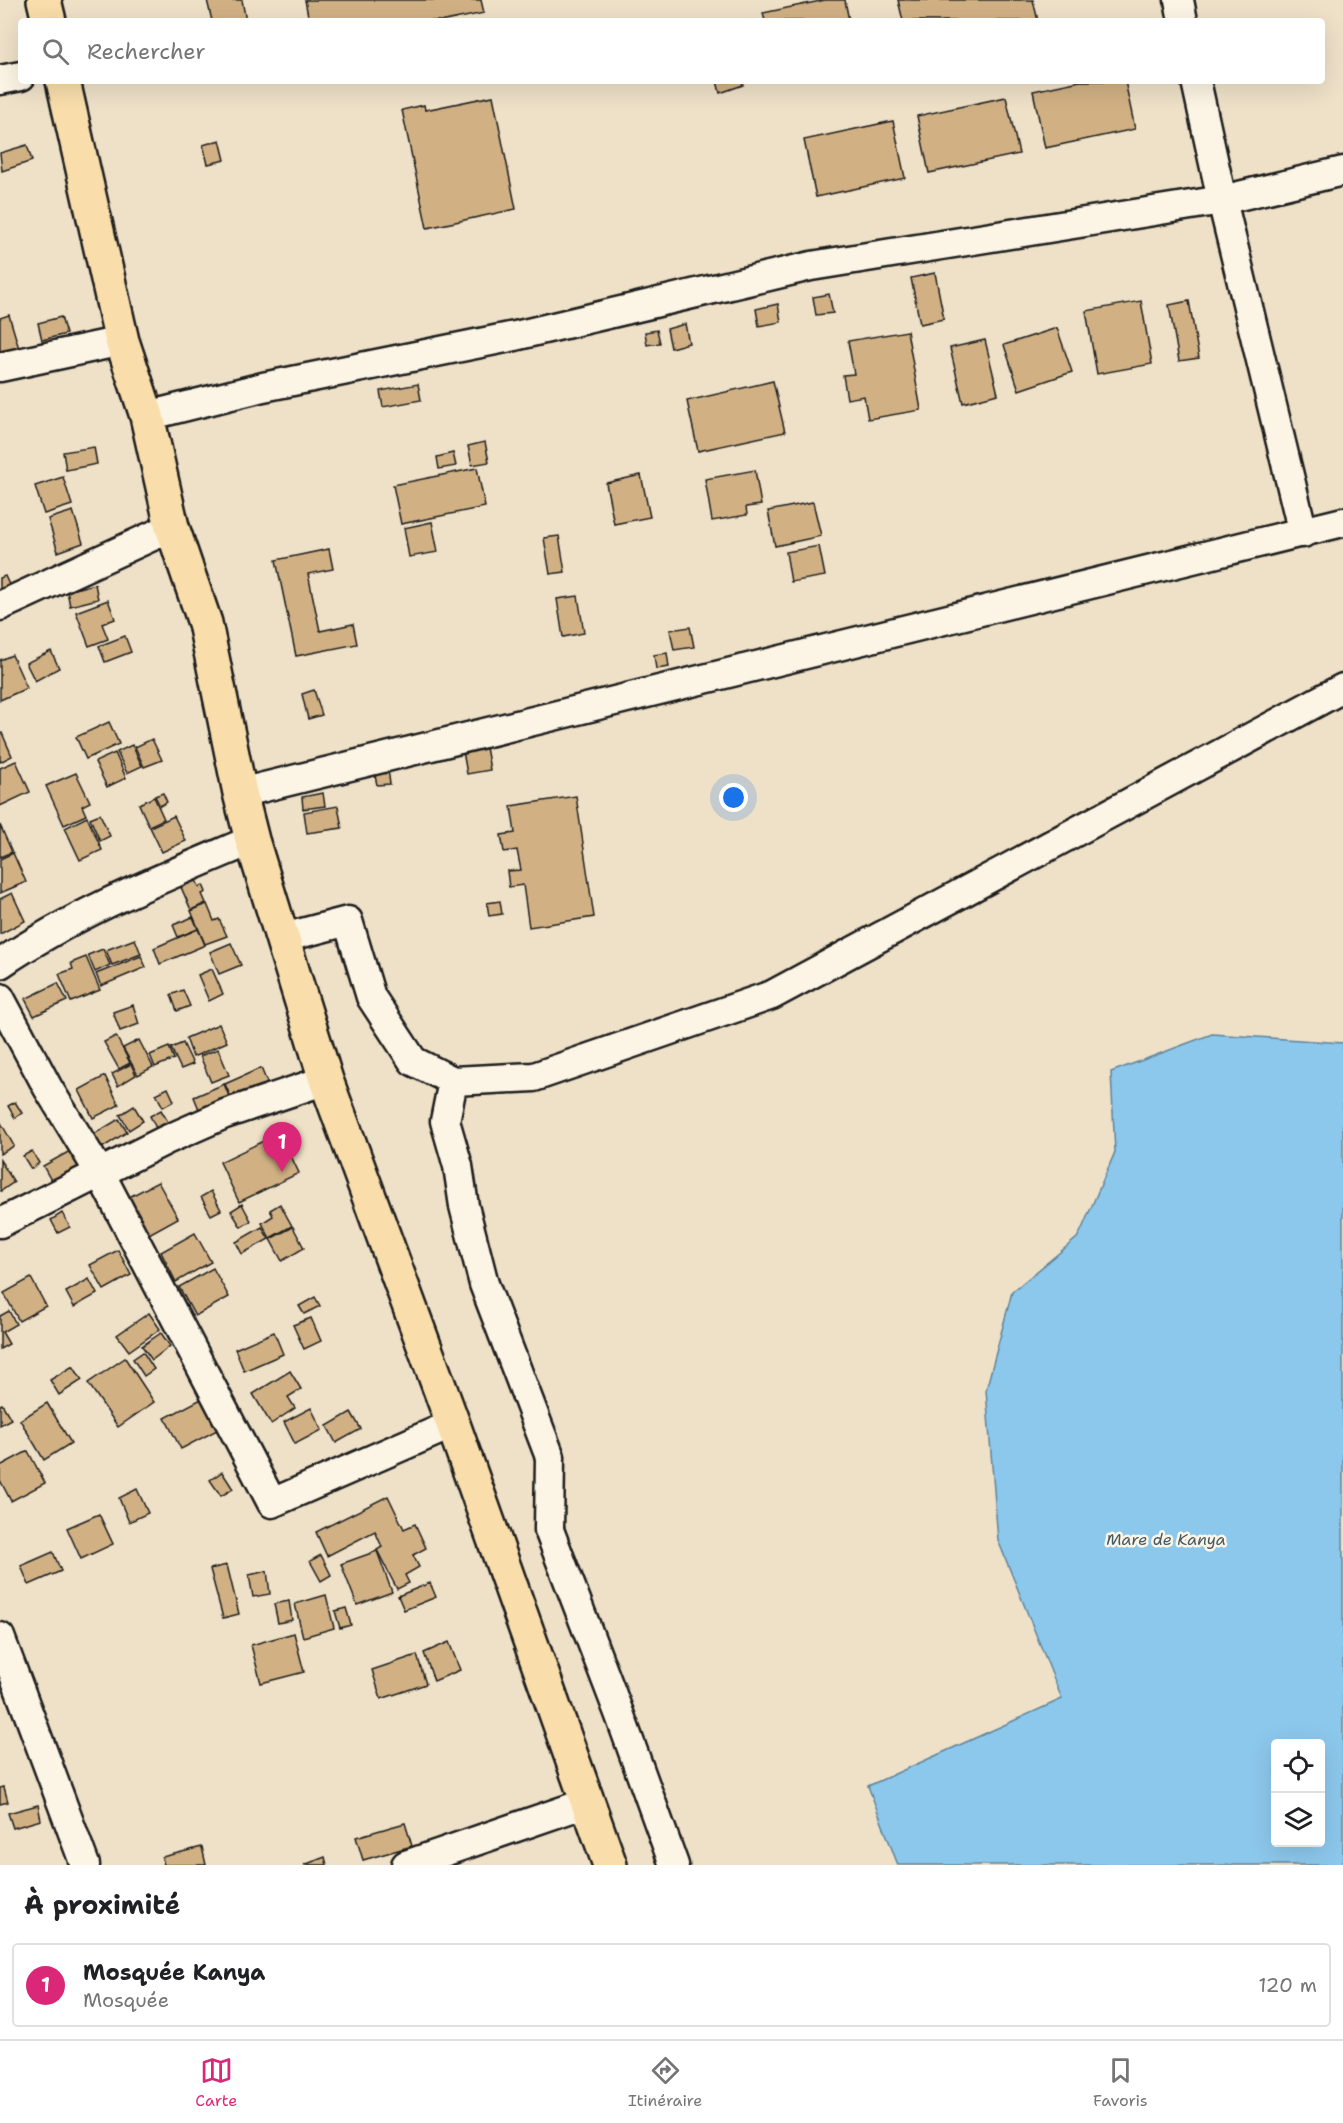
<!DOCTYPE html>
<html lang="fr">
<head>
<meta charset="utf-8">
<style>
	body { margin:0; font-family:"Shantell Sans",sans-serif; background:#f6f6f6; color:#202124 }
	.controls { position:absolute; right:18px; bottom:18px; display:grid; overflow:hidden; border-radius:6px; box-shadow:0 6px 24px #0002 }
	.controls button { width:54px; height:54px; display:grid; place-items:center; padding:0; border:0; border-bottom:2px solid #e0e0e0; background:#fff; color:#202124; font:30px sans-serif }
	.you { position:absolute; left:734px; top:798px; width:21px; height:21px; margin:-15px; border:4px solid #fff; border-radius:50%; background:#1a73e8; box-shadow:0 0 0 9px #1a73e833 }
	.badge { display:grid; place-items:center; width:39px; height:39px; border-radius:50%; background:#db2777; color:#fff; font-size:20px; font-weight:700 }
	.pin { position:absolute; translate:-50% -50px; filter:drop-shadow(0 2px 3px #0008) }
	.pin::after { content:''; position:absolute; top:32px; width:21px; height:18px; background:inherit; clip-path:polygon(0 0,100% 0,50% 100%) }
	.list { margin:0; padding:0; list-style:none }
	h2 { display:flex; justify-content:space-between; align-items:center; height:78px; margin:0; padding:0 24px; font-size:26px }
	h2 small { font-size:20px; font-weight:400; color:#757577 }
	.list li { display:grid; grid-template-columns:39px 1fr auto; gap:18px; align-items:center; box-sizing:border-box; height:84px; margin:0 12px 12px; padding:0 12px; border:2px solid #e0e0e0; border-radius:6px }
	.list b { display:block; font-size:22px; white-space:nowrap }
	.list p { margin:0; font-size:20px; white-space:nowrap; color:#757577 }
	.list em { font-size:20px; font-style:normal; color:#757577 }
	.icon { flex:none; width:33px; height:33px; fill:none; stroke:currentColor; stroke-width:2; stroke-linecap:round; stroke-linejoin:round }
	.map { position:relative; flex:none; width:1343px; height:1865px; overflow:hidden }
	.search { position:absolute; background:#fff; box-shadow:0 6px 24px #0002; left:18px; right:18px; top:18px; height:66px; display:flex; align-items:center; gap:15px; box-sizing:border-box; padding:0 21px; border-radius:6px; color:#757577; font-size:22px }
	.sheet { height:174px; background:#fff }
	nav { display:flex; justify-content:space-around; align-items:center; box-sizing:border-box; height:84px; border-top:2px solid #e0e0e0; background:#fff; font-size:16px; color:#757577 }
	nav a { display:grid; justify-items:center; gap:3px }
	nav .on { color:#db2777 }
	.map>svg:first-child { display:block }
	.water { fill:#8cc8ec; stroke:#5f8399; stroke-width:1.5; fill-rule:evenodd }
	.building { fill:#d1b184; stroke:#1c1c1c; stroke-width:1.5 }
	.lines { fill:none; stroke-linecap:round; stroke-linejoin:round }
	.street-casing { stroke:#1c1c1c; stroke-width:33 }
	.highway-casing { stroke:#1c1c1c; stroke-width:38 }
	.street { stroke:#fcf5e5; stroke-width:28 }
	.highway { stroke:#f9deab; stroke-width:33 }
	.labels { text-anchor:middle; stroke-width:5; stroke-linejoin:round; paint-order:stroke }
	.water-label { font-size:16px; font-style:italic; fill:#435865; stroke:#fcf5e5 }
</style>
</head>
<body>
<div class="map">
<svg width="1343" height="1865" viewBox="0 0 1343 1865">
	<rect width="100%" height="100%" fill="#efe1c8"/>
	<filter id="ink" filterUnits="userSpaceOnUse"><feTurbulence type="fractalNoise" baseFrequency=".0167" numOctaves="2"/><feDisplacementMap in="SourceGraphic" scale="12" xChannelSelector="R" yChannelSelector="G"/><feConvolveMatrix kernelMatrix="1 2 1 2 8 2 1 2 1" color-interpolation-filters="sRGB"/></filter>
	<g filter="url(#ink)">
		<path class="water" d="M1212 1034 1343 1043V1865H898L868 1786 1062 1699 998 1540 986 1390 1012 1292 1077 1238 1081 1231 1115 1152 1111 1072ZM1276 1744H1320V1842H1276Z"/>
		<g class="building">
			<polygon points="207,0 242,0 246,21 212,21"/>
			<polygon points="305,0 481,0 484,13 445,21 309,21"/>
			<polygon points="825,0 845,0 849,21 765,21 763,13"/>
			<polygon points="898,0 1033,0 1038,21 903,21"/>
			<polygon points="717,81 742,81 743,85 720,93"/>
			<polygon points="1080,81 1125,81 1135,129 1045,148 1033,91"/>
			<polygon points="493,96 516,209 427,228 402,110 424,105 425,110"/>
			<polygon points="1006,97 1019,154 929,173 917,116"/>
			<polygon points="893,121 905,178 816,197 804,140"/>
			<polygon points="220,140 225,160 208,164 203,145"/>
			<polygon points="27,145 32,161 2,171 0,153"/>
			<polygon points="935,273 944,319 920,324 911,278"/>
			<polygon points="829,294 833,313 816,315 813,297"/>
			<polygon points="1141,301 1152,364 1097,374 1086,311"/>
			<polygon points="1189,301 1199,358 1179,361 1169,305"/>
			<polygon points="778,304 781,322 759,326 756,309"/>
			<polygon points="9,315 20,352 0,358 0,318"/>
			<polygon points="61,317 66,334 42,340 38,323"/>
			<polygon points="685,324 689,343 671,348 667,329"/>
			<polygon points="1057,328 1072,372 1019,390 1004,345"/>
			<polygon points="657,330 660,343 647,345 645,332"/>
			<polygon points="907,331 921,410 868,419 864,396 847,399 843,375 854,374 848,341"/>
			<polygon points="985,340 998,394 963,403 950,348"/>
			<polygon points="773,381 785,432 698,451 687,401"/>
			<polygon points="418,384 421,400 383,407 380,391"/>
			<polygon points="485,442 489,462 472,465 468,446"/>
			<polygon points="94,447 97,464 66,470 63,452"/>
			<polygon points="453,453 456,466 439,469 437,457"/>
			<polygon points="477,468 485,507 401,524 393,485"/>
			<polygon points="755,470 761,505 746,507 747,515 712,521 705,479"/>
			<polygon points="641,475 650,517 614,524 606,483"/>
			<polygon points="63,477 72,505 44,514 35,486"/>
			<polygon points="813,502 821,536 775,546 768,511"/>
			<polygon points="73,511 83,543 58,552 48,519"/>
			<polygon points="432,522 438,552 409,557 404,528"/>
			<polygon points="559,536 565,572 550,574 544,538"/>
			<polygon points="819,546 825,576 791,582 786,552"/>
			<polygon points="329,549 333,569 308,574 320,631 353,624 357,644 296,656 276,560"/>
			<polygon points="5,576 10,587 0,592 0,578"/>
			<polygon points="95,584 98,599 70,606 67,591"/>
			<polygon points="578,596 584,633 563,637 557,599"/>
			<polygon points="108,600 115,619 102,624 108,639 89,646 76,612"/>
			<polygon points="690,627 694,647 674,650 670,630"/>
			<polygon points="125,636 131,652 105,662 99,646"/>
			<polygon points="51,651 59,668 35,681 26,663"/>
			<polygon points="667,653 669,667 656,669 654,655"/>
			<polygon points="12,655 27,688 0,700 0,660"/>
			<polygon points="314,690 322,715 308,719 302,694"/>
			<polygon points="109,722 119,744 86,759 76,737"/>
			<polygon points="2,733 12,756 0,762 0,734"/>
			<polygon points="152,739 162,760 144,767 135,747"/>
			<polygon points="132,745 142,766 127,773 117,752"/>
			<polygon points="486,747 490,770 467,774 463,751"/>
			<polygon points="115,753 126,778 107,787 95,762"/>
			<polygon points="16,761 30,792 0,806 0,768"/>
			<polygon points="388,769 390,784 377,785 374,771"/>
			<polygon points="76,773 90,802 82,806 86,815 64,825 46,786"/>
			<polygon points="163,793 167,802 160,806 155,796"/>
			<polygon points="323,793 325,806 303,809 302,797"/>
			<polygon points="576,796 594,917 529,927 523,885 509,887 507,871 521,870 517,850 504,852 501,835 515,833 511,806"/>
			<polygon points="154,797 164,819 149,826 139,804"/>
			<polygon points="338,806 342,828 307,833 304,812"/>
			<polygon points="100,814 110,836 100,841 90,818"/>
			<polygon points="174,816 186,841 162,852 150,827"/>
			<polygon points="87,817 102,850 80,860 65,828"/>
			<polygon points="0,825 12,852 0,857"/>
			<polygon points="13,853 26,882 0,893 0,859"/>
			<polygon points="196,880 199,887 203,885 206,892 202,894 206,903 191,910 181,887"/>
			<polygon points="12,893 25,921 0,934 0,899"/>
			<polygon points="500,901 502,914 489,916 487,903"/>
			<polygon points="207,904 214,921 219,919 227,936 205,944 191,911"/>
			<polygon points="193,917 198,929 178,937 173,925"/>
			<polygon points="198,929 205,945 160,964 154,948"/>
			<polygon points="135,939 141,954 112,965 106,950"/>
			<polygon points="231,943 241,965 219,974 210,952"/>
			<polygon points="103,949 110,965 95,972 88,955"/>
			<polygon points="141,956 146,967 101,986 96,974"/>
			<polygon points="86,957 100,990 71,1002 59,974 73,969 71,963"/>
			<polygon points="212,969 223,994 209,1001 198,975"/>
			<polygon points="58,983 67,1001 34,1016 25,999"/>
			<polygon points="183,990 190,1006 177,1011 171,995"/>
			<polygon points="133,1005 139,1024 120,1031 113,1012"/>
			<polygon points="219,1024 227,1042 193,1057 186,1038"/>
			<polygon points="116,1036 130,1063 119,1069 104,1042"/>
			<polygon points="139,1040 153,1067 138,1075 123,1048"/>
			<polygon points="183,1043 193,1064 181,1069 171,1048"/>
			<polygon points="169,1047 174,1059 155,1067 150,1055"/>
			<polygon points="218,1049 229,1075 211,1082 200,1056"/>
			<polygon points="131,1064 136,1075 118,1086 112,1074"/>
			<polygon points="261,1068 268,1085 232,1100 225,1084"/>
			<polygon points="105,1076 119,1105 93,1118 79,1090"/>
			<polygon points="224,1084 231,1101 201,1114 194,1097"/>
			<polygon points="168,1088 174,1101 163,1107 156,1094"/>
			<polygon points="15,1102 22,1113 15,1118 8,1106"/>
			<polygon points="134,1106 143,1121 129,1130 120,1115"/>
			<polygon points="161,1110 168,1122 156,1128 150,1116"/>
			<polygon points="119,1119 127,1132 102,1148 94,1134"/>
			<polygon points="0,1121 14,1146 0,1154"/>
			<polygon points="280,1133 299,1173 239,1202 220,1162"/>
			<polygon points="32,1151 39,1163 31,1169 23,1156"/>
			<polygon points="70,1151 79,1167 52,1182 43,1166"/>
			<polygon points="0,1160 14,1182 1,1191 0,1188"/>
			<polygon points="158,1182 178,1218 149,1234 129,1197"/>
			<polygon points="211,1191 221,1210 211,1215 201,1197"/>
			<polygon points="242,1204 251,1221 241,1227 231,1211"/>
			<polygon points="280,1204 292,1226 270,1238 262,1223 273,1216 270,1210"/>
			<polygon points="62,1213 70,1227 58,1233 51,1220"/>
			<polygon points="262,1227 269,1239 242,1254 236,1242"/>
			<polygon points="293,1227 304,1248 282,1261 270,1239"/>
			<polygon points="195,1233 211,1262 176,1282 161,1252"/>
			<polygon points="118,1250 131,1275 104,1290 90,1265"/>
			<polygon points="213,1268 229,1297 195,1316 179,1287"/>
			<polygon points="31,1278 46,1306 19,1321 4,1293"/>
			<polygon points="89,1279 97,1294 74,1307 66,1292"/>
			<polygon points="315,1297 320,1306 304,1314 299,1306"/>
			<polygon points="9,1311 16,1324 2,1332 9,1344 0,1349 0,1316"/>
			<polygon points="149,1313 160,1329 129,1351 117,1335"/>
			<polygon points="311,1318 321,1341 304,1349 293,1325"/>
			<polygon points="274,1332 283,1354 244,1371 235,1349"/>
			<polygon points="161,1333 170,1346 152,1360 142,1346"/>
			<polygon points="143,1352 154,1369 144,1376 133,1359"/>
			<polygon points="125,1358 154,1402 118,1427 88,1383"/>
			<polygon points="73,1366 82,1380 59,1395 50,1380"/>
			<polygon points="290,1371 301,1389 288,1397 295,1408 271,1424 253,1394"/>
			<polygon points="205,1397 221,1428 181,1449 165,1418"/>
			<polygon points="47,1403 71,1443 44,1460 20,1420"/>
			<polygon points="2,1404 11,1419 0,1425 0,1405"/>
			<polygon points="311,1408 322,1430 295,1444 284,1422"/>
			<polygon points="351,1412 361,1429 336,1443 327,1426"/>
			<polygon points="28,1451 45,1483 11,1501 0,1480 0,1466"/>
			<polygon points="222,1472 233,1489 221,1496 210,1480"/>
			<polygon points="137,1489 148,1513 129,1522 119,1498"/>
			<polygon points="388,1496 404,1529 415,1524 426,1548 413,1555 419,1567 405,1575 409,1583 397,1589 377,1550 382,1547 375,1531 327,1556 316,1532"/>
			<polygon points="99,1514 113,1544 81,1559 67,1528"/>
			<polygon points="377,1551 392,1592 357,1605 341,1564"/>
			<polygon points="53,1552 61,1571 29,1585 21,1566"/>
			<polygon points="321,1555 331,1575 321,1581 310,1561"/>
			<polygon points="227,1565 239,1614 223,1618 210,1569"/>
			<polygon points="267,1571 270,1594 253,1597 249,1575"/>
			<polygon points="430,1583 436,1597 404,1610 398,1596"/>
			<polygon points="326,1595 334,1628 303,1637 295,1604"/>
			<polygon points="289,1601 292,1620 278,1623 274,1604"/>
			<polygon points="346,1608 351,1625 340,1628 335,1611"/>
			<polygon points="294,1633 304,1672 261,1683 251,1645"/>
			<polygon points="449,1642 460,1670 434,1681 424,1653"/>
			<polygon points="417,1655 426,1684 381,1699 372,1670"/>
			<polygon points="4,1787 8,1802 0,1804 0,1788"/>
			<polygon points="38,1805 41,1820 13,1828 8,1813"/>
			<polygon points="405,1823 412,1846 363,1860 356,1837"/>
			<polygon points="202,1847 206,1865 164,1865 162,1857"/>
			<polygon points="325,1857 327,1865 304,1865"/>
		</g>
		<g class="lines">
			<g class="street-casing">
				<g id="street">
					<polyline points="1179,0 1183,21"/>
					<polyline points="0,80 21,76"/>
					<polyline points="1196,81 1222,200 1303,533"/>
					<polyline points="0,367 122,341"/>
					<polyline points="147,416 263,387 515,336 811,266 1222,200 1343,171"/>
					<polyline points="0,606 172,527"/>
					<polyline points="240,793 1343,522"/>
					<polyline points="283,938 348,921 371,997 413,1061 453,1081"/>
					<path d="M0 964C78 911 165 877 252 840"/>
					<polyline points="0,998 48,1088 100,1173 272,1503 453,1424"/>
					<polyline points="0,1223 166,1140 225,1114 326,1080"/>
					<polyline points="0,1637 85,1865"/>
					<polyline points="406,1865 589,1802"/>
					<polyline points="674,1865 619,1713 549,1530 550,1457 484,1284 464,1206 458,1166 445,1121 453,1081 534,1077 772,995 1343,688"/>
				</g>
			</g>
			<g class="highway-casing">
				<g id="highway">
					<polyline points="44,0 49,21"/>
					<polyline points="63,81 122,341 147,416 172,527 205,623 240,793 252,840 326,1080 453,1424 610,1865"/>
				</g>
			</g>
			<use href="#street" class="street"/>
			<use href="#highway" class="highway"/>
		</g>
	</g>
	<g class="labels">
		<g class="water-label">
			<text x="1166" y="1545">Mare de Kanya</text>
		</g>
	</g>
</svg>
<div class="controls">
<button><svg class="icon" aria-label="locate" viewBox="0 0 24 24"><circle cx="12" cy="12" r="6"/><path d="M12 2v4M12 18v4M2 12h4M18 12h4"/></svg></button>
<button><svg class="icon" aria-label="layers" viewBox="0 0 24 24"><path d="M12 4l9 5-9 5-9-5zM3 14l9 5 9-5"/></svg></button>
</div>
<div class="you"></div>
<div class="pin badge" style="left:282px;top:1172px">1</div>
<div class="search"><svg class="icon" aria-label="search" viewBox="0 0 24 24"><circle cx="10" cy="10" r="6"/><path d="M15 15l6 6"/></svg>Rechercher</div>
</div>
<section class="sheet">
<h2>À proximité<small></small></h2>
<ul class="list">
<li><span class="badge">1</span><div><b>Mosquée Kanya</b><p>Mosquée</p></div><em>120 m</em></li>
</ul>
</section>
<nav>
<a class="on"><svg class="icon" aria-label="map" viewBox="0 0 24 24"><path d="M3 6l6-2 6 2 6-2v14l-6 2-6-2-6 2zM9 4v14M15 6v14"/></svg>Carte</a>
<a><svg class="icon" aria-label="directions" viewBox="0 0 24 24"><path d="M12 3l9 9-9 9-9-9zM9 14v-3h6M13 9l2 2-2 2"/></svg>Itinéraire</a>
<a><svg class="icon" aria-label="saved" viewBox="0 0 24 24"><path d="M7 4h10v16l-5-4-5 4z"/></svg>Favoris</a>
</nav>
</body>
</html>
